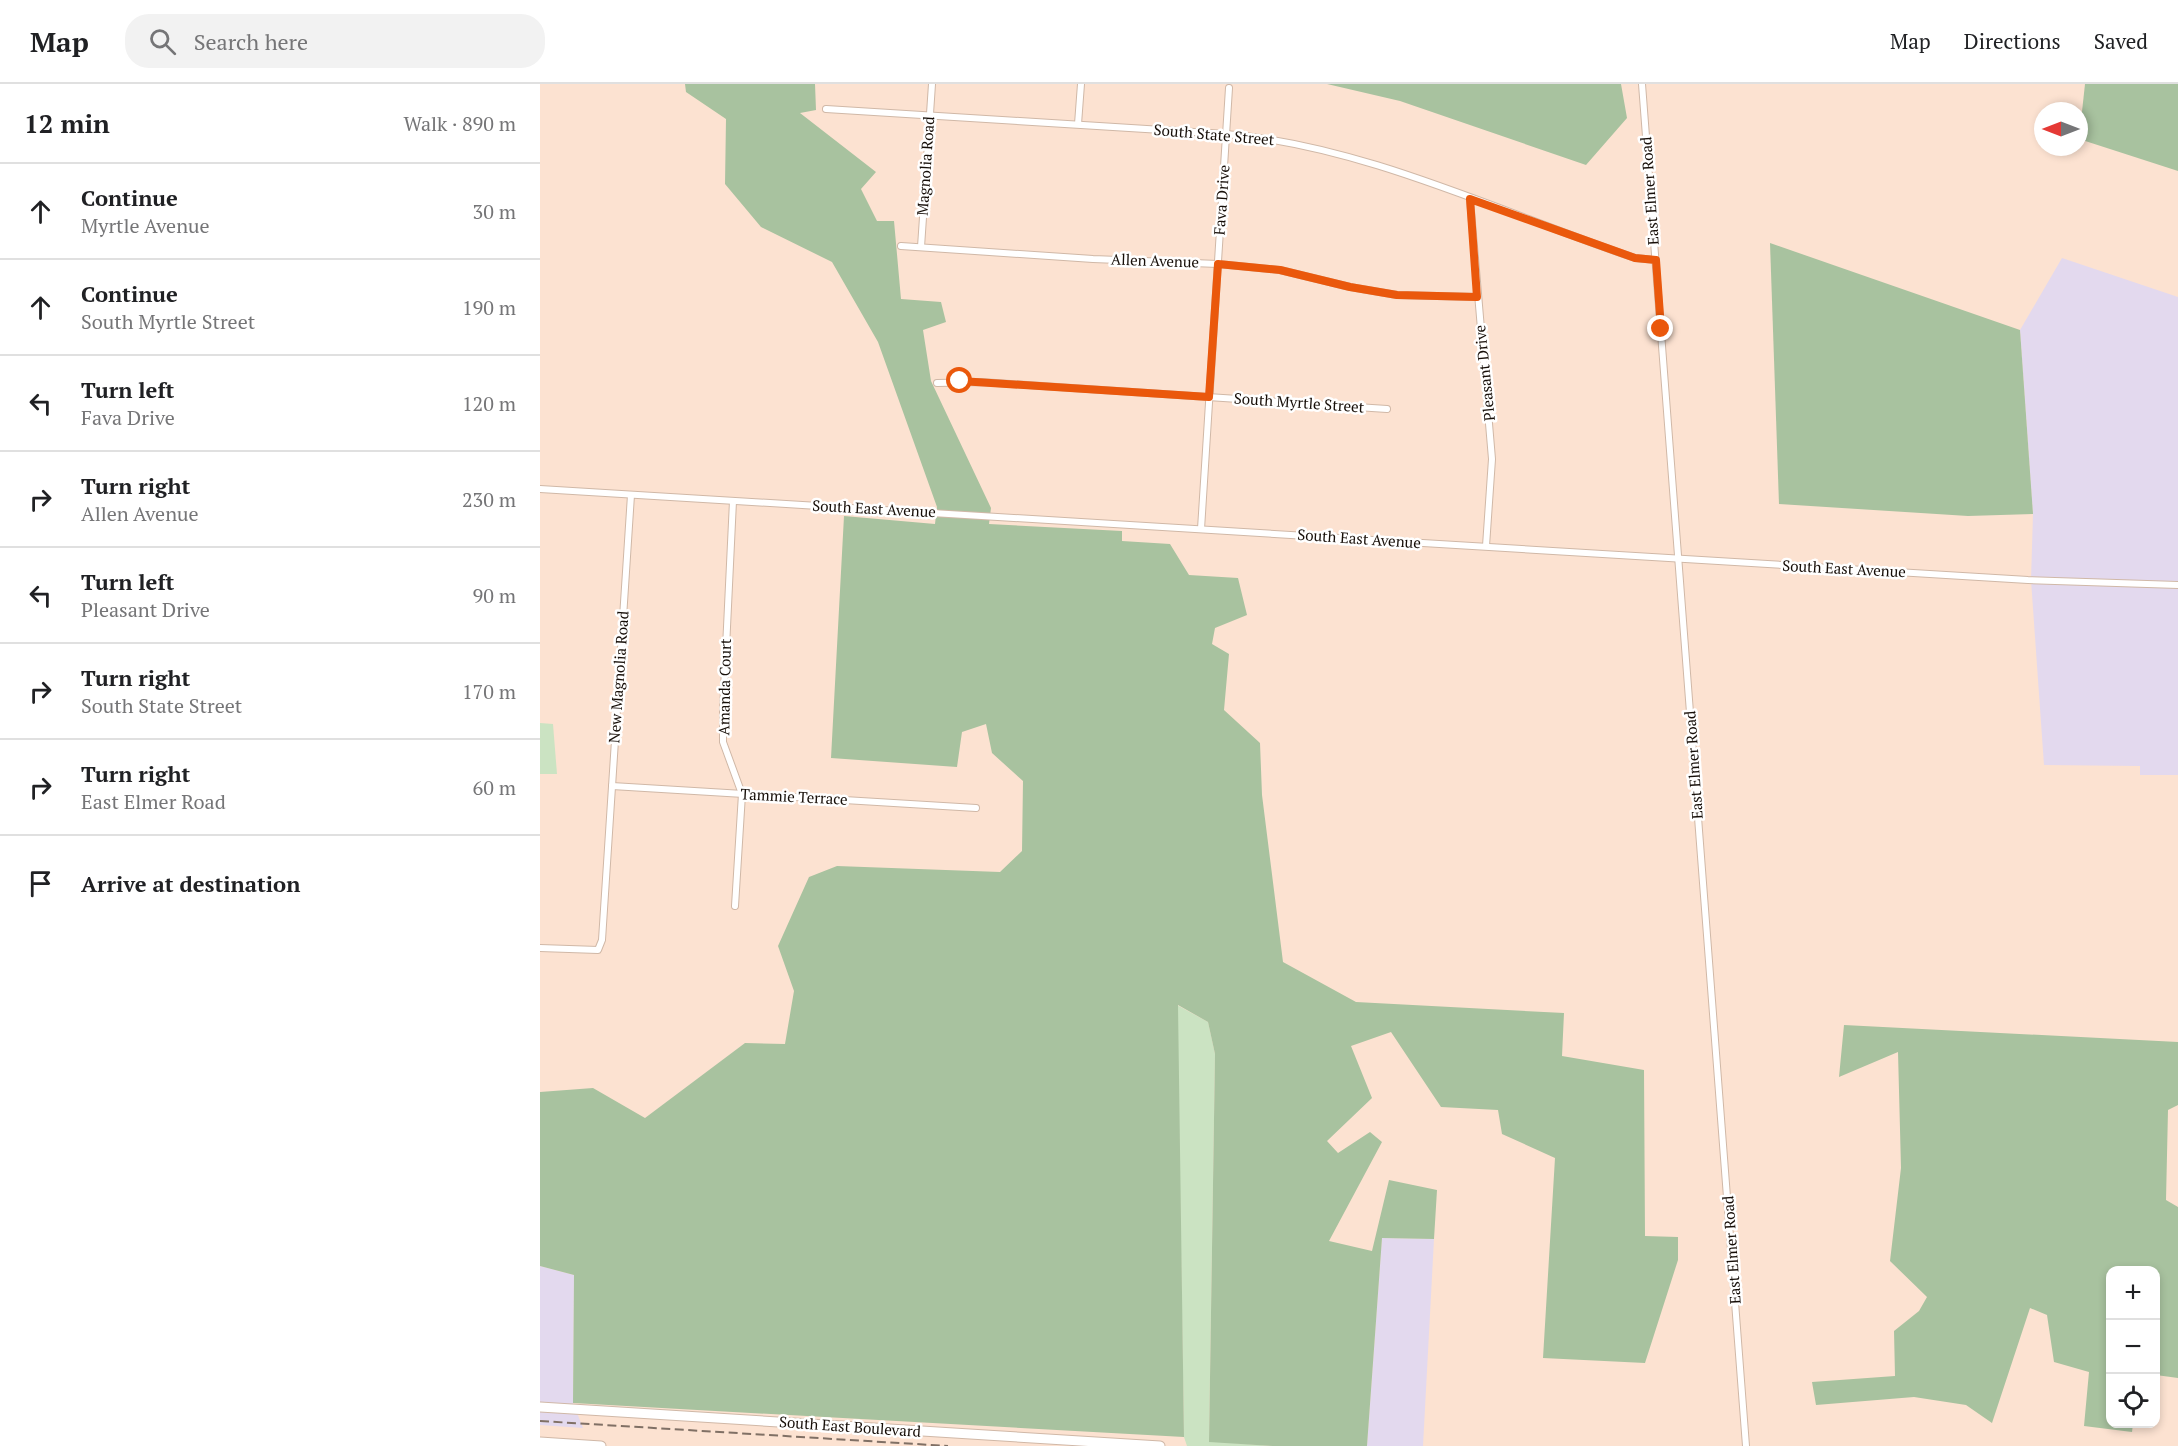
<!DOCTYPE html>
<html lang="en">
<head>
<meta charset="utf-8">
<style>
	body { margin:0; font-family:"PT Serif",serif; background:#f2f2f2; color:#202124 }
	.controls { position:absolute; right:18px; bottom:18px; display:grid; overflow:hidden; border-radius:12px; box-shadow:0 3px 9px #0003 }
	.controls button { width:54px; height:54px; display:grid; place-items:center; padding:0; border:0; border-bottom:2px solid #e0e0e0; background:#fff; color:#202124; font:30px sans-serif }
	.compass { position:absolute; left:1494px; top:18px; width:54px; height:54px; border-radius:50%; background:#fff; box-shadow:0 3px 9px #0003; rotate:270deg }
	.stop { position:absolute; width:18px; height:18px; margin:-14px; border:4px solid #ea580c; border-radius:50%; background:#fff }
	.stop.end { background:#ea580c; border-color:#fff; box-shadow:0 2px 6px #0008 }
	.list { margin:0; padding:0; list-style:none }
	h2 { display:flex; justify-content:space-between; align-items:center; height:78px; margin:0; padding:0 24px; font-size:26px }
	h2 small { font-size:20px; font-weight:400; color:#757577 }
	.list li { display:grid; grid-template-columns:39px 1fr auto; gap:18px; align-items:center; box-sizing:border-box; height:96px; padding:0 24px; border-top:2px solid #e0e0e0 }
	.list b { display:block; font-size:22px; white-space:nowrap }
	.list p { margin:0; font-size:20px; white-space:nowrap; color:#757577 }
	.list em { font-size:20px; font-style:normal; color:#757577 }
	.icon { flex:none; width:33px; height:33px; fill:none; stroke:currentColor; stroke-width:2; stroke-linecap:round; stroke-linejoin:round }
	.map { position:relative; flex:none; width:1638px; height:1362px; overflow:hidden }
	header { display:flex; align-items:center; gap:36px; box-sizing:border-box; height:84px; padding:0 30px; background:#fff; border-bottom:2px solid #e0e0e0 }
	header strong { font-size:28px }
	nav { display:flex; gap:33px; margin-inline-start:auto; font-size:21px }
	.search { width:420px; height:54px; background:#f2f2f2; display:flex; align-items:center; gap:15px; box-sizing:border-box; padding:0 21px; border-radius:24px; color:#757577; font-size:22px }
	main { display:flex }
	aside { flex:1; background:#fff }
	.map>svg:first-child { display:block }
	.industrial { fill:#e3d9ee }
	.green { fill:#cbe3c2 }
	.forest { fill:#a8c29f }
	.lines { fill:none; stroke-linecap:round; stroke-linejoin:round }
	.minor-casing { stroke:#d0b8a7; stroke-width:8 }
	.secondary-casing { stroke:#d0b8a7; stroke-width:11 }
	.minor { stroke:#fff; stroke-width:6 }
	.secondary { stroke:#fff; stroke-width:9 }
	.rail { stroke:#807065; stroke-width:2; stroke-dasharray:9 4.5; stroke-linecap:butt }
	.route { stroke:#ea580c; stroke-width:8 }
	.labels { text-anchor:middle; stroke-width:5; stroke-linejoin:round; paint-order:stroke }
	.street-label { font-size:15px; fill:#160e08; stroke:#fff }
</style>
</head>
<body>
<header>
<strong>Map</strong>
<div class="search"><svg class="icon" aria-label="search" viewBox="0 0 24 24"><circle cx="10" cy="10" r="6"/><path d="M15 15l6 6"/></svg>Search here</div>
<nav><a>Map</a><a>Directions</a><a>Saved</a></nav>
</header>
<main>
<aside>
<h2>12 min<small>Walk · 890 m</small></h2>
<ul class="list">
<li><svg class="icon" aria-label="ahead" viewBox="0 0 24 24"><path d="M12 20V5M6 11l6-6 6 6"/></svg><div><b>Continue</b><p>Myrtle Avenue</p></div><em>30 m</em></li>
<li><svg class="icon" aria-label="ahead" viewBox="0 0 24 24"><path d="M12 20V5M6 11l6-6 6 6"/></svg><div><b>Continue</b><p>South Myrtle Street</p></div><em>190 m</em></li>
<li><svg class="icon" aria-label="left" viewBox="0 0 24 24"><path d="M17 20v-9H6M10 6l-5 5 5 5"/></svg><div><b>Turn left</b><p>Fava Drive</p></div><em>120 m</em></li>
<li><svg class="icon" aria-label="right" viewBox="0 0 24 24"><path d="M7 20v-9h11M14 6l5 5-5 5"/></svg><div><b>Turn right</b><p>Allen Avenue</p></div><em>230 m</em></li>
<li><svg class="icon" aria-label="left" viewBox="0 0 24 24"><path d="M17 20v-9H6M10 6l-5 5 5 5"/></svg><div><b>Turn left</b><p>Pleasant Drive</p></div><em>90 m</em></li>
<li><svg class="icon" aria-label="right" viewBox="0 0 24 24"><path d="M7 20v-9h11M14 6l5 5-5 5"/></svg><div><b>Turn right</b><p>South State Street</p></div><em>170 m</em></li>
<li><svg class="icon" aria-label="right" viewBox="0 0 24 24"><path d="M7 20v-9h11M14 6l5 5-5 5"/></svg><div><b>Turn right</b><p>East Elmer Road</p></div><em>60 m</em></li>
<li><svg class="icon" aria-label="arrive" viewBox="0 0 24 24"><path d="M6 21V4h12l-3 4 3 4H6"/></svg><div><b>Arrive at destination</b></div></li>
</ul>
</aside>
<div class="map">
<svg width="1638" height="1362" viewBox="0 0 1638 1362">
	<rect width="100%" height="100%" fill="#fce2d1"/>
	<g class="industrial">
		<polygon points="1522,174 1638,213 1638,691 1600,691 1600,682 1504,681 1491,496 1493,430 1480,246"/>
		<polygon points="842,1154 894,1155 883,1362 827,1362"/>
		<polygon points="0,1182 34,1191 33,1319 43,1344 0,1341"/>
	</g>
	<g class="green">
		<polygon points="0,639 13,640 17,690 0,690"/>
		<polygon points="637,921 668,938 675,970 669,1357 732,1362 647,1362 644,1353"/>
	</g>
	<g class="forest">
		<polygon points="145,0 275,0 276,26 260,29 336,88 321,105 337,137 354,137 361,215 401,218 406,238 383,246 391,297 451,424 449,440 582,447 582,457 630,460 649,491 698,494 707,531 675,544 672,560 689,570 684,626 720,659 722,711 743,878 816,918 1024,929 1022,972 1104,986 1105,1152 1138,1153 1138,1176 1105,1279 1003,1274 1015,1074 962,1050 958,1026 901,1023 851,948 811,962 832,1014 787,1057 798,1069 830,1048 842,1058 789,1157 832,1167 849,1096 897,1106 894,1155 842,1154 827,1362 732,1362 669,1358 675,970 668,938 638,921 644,1353 33,1319 34,1191 0,1182 0,1008 53,1004 105,1034 205,959 245,960 254,907 238,862 269,793 297,782 460,788 482,767 483,697 452,669 446,640 422,648 417,683 291,674 304,432 395,440 397,423 338,258 292,178 221,143 185,100 186,35 146,8"/>
		<polygon points="787,0 1081,0 1087,34 1046,81 860,17"/>
		<polygon points="1545,0 1638,0 1638,87 1539,55"/>
		<polygon points="1230,159 1480,246 1493,430 1428,432 1239,420"/>
		<polygon points="1304,941 1638,958 1638,1021 1628,1026 1626,1116 1638,1123 1638,1294 1616,1291 1616,1186 1570,1186 1570,1340 1593,1340 1592,1348 1544,1342 1549,1288 1514,1278 1507,1231 1490,1224 1452,1339 1426,1321 1374,1313 1276,1321 1272,1298 1355,1292 1354,1247 1379,1227 1387,1213 1350,1177 1361,1084 1358,968 1299,993"/>
	</g>
	<g class="lines">
		<g class="minor-casing">
			<g id="minor">
				<polyline points="1102,0 1206,1362"/>
				<path d="M286 25 686 50C823 61 965 130 1095 174L1116 176"/>
				<polyline points="538,40 541,0"/>
				<polyline points="930,115 952,375 946,462"/>
				<polyline points="361,162 553,175 678,180 740,186 810,203 857,211 937,213"/>
				<polyline points="381,163 392,0"/>
				<polyline points="397,299 441,298 847,325"/>
				<polyline points="0,405 1488,496 1638,501"/>
				<polyline points="193,417 183,627 183,658 202,710 195,822"/>
				<polyline points="661,445 689,4"/>
				<polyline points="72,702 436,724"/>
				<polyline points="0,864 58,866 62,856 91,411"/>
			</g>
		</g>
		<g class="secondary-casing">
			<g id="secondary">
				<polyline points="0,1323 620,1362"/>
				<polyline points="0,1358 61,1362"/>
			</g>
		</g>
		<use href="#minor" class="minor"/>
		<use href="#secondary" class="secondary"/>
		<polyline class="rail" points="0,1337 408,1362"/>
	</g>
	<g class="lines">
		<polyline class="route" points="420,297 669,313 678,180 740,186 810,203 857,211 937,213 930,115 1095,174 1116,176 1121,245"/>
	</g>
	<g class="labels">
		<g class="street-label">
			<text transform="translate(674 51) rotate(5)" y="5">South State Street</text>
			<text transform="translate(386 82) rotate(-86)" y="5">Magnolia Road</text>
			<text transform="translate(1110 107) rotate(-94)" y="5">East Elmer Road</text>
			<text transform="translate(682 116) rotate(-86)" y="5">Fava Drive</text>
			<text transform="translate(615 177) rotate(2)" y="5">Allen Avenue</text>
			<text transform="translate(945 289) rotate(-96)" y="5">Pleasant Drive</text>
			<text transform="translate(759 319) rotate(4)" y="5">South Myrtle Street</text>
			<text transform="translate(334 425) rotate(3)" y="5">South East Avenue</text>
			<text transform="translate(819 455) rotate(4)" y="5">South East Avenue</text>
			<text transform="translate(1304 485) rotate(3)" y="5">South East Avenue</text>
			<text transform="translate(79 593) rotate(-86)" y="5">New Magnolia Road</text>
			<text transform="translate(185 603) rotate(-89)" y="5">Amanda Court</text>
			<text transform="translate(1154 681) rotate(-94)" y="5">East Elmer Road</text>
			<text transform="translate(254 713) rotate(3)" y="5">Tammie Terrace</text>
			<text transform="translate(1192 1166) rotate(-94)" y="5">East Elmer Road</text>
			<text transform="translate(310 1343) rotate(4)" y="5">South East Boulevard</text>
		</g>
	</g>
</svg>
<div class="controls">
<button>+</button>
<button>−</button>
<button><svg class="icon" aria-label="locate" viewBox="0 0 24 24"><circle cx="12" cy="12" r="6"/><path d="M12 2v4M12 18v4M2 12h4M18 12h4"/></svg></button>
</div>
<svg class="compass" viewBox="-18 -18 36 36"><path d="M0-13l5 13h-10z" fill="#e53935"/><path d="M0 13l5-13h-10z" fill="#757577"/></svg>
<div class="stop" style="left:420px;top:297px"></div>
<div class="stop end" style="left:1121px;top:245px"></div>
</div>
</main>
</body>
</html>
